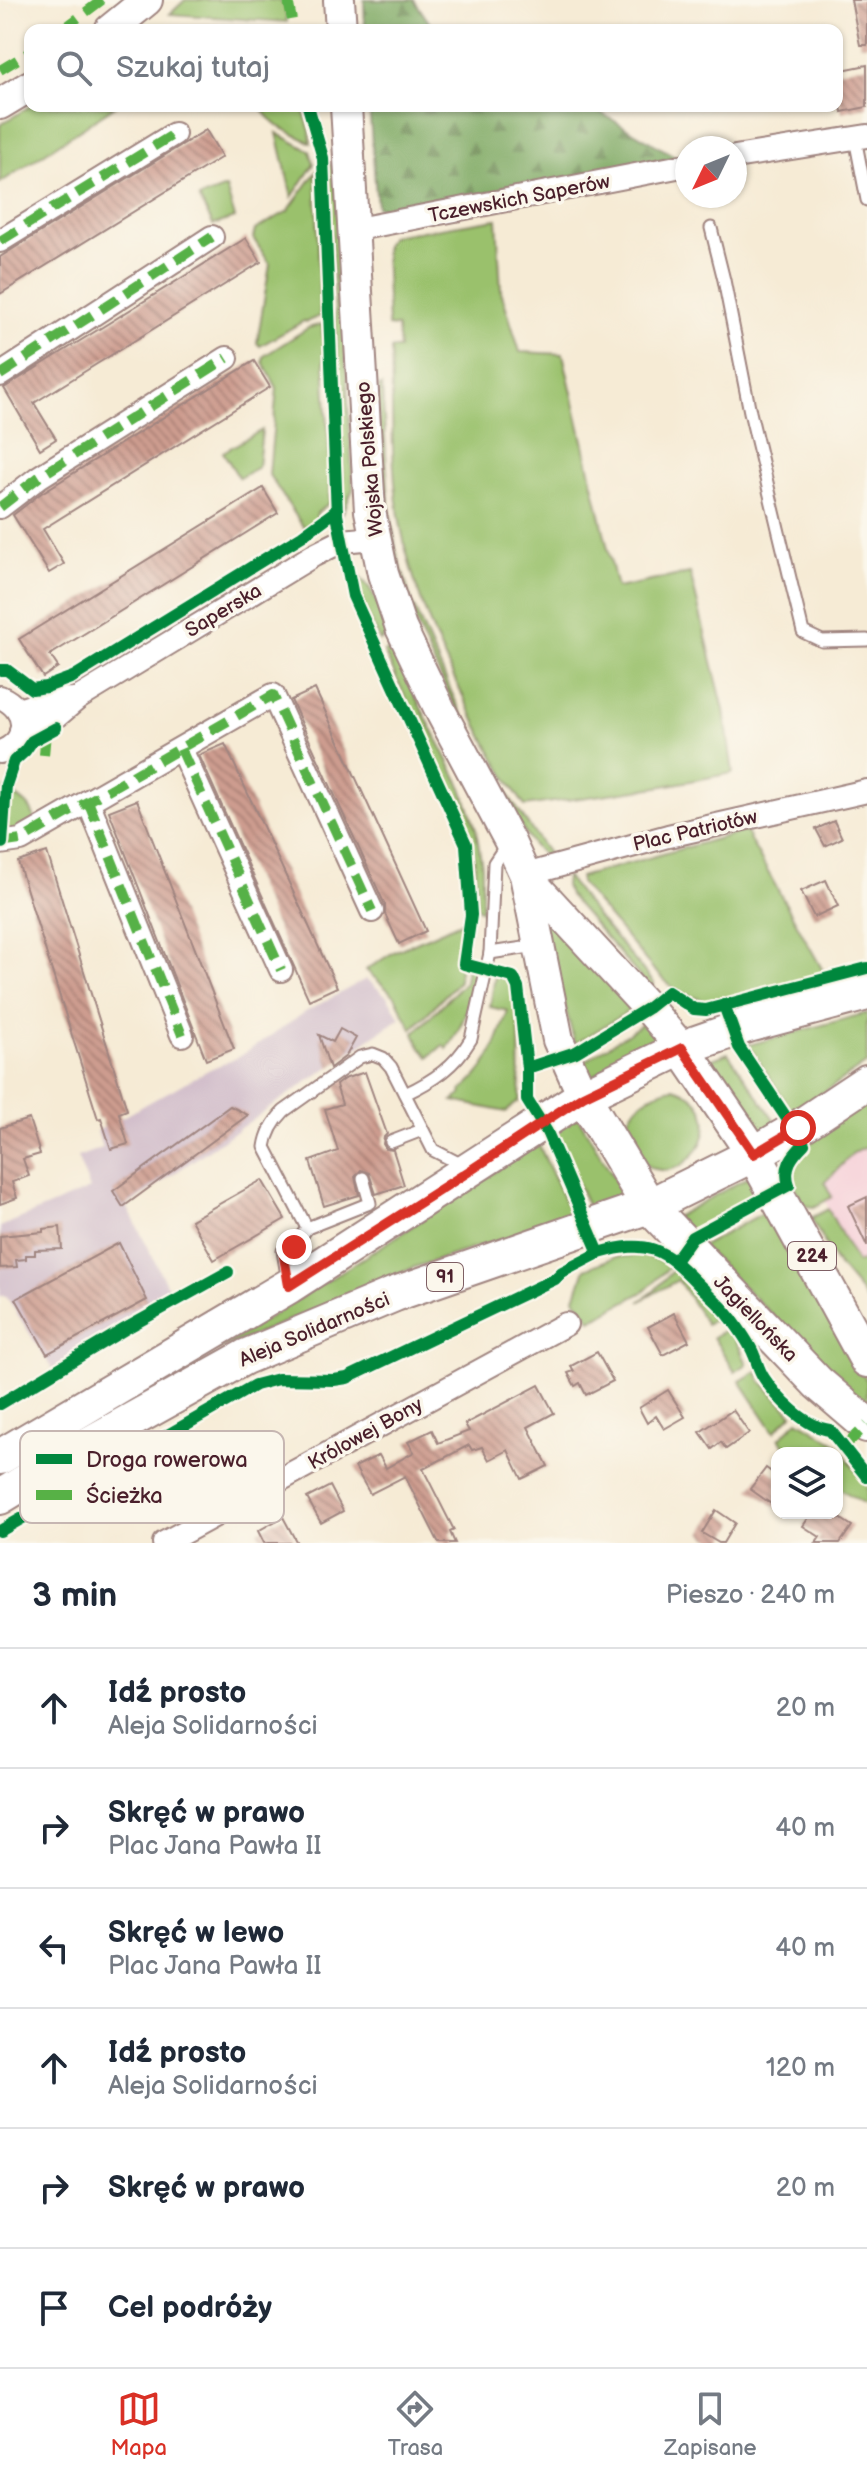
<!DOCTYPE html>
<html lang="pl">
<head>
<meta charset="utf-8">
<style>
	body { margin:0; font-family:"Balsamiq Sans",sans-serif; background:#f2f2f3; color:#1f2937 }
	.controls { position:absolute; right:24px; bottom:24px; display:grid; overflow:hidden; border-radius:16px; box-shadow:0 2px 6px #0004 }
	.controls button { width:72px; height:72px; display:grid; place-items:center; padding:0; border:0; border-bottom:2px solid #e0e1e3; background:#fff; color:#1f2937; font:40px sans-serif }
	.compass { position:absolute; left:675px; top:136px; width:72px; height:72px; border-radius:50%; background:#fff; box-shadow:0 2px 6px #0004; rotate:227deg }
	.stop { position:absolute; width:24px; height:24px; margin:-18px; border:6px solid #d93025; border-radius:50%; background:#fff }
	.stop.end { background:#d93025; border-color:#fff; box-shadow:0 2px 8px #0008 }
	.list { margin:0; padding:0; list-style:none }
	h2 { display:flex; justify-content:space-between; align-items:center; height:104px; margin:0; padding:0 32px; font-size:34px }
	h2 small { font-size:26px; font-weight:400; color:#747a83 }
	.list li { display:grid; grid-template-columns:52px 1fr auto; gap:24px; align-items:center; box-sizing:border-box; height:120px; padding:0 32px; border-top:2px solid #e0e1e3 }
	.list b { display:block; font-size:30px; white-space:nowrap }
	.list p { margin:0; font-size:26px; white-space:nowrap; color:#747a83 }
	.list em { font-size:26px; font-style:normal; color:#747a83 }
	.icon { flex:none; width:44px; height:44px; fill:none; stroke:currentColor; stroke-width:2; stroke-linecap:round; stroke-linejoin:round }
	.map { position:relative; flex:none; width:867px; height:1543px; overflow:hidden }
	.search { position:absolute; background:#fff; box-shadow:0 2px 6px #0004; left:24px; right:24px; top:24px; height:88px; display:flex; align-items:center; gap:20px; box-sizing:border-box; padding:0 28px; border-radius:16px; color:#747a83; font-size:30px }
	.sheet { height:824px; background:#fff }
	nav { display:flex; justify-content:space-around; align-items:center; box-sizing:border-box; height:112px; border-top:2px solid #e0e1e3; background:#fff; font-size:22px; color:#747a83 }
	nav a { display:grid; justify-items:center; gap:4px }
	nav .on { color:#d93025 }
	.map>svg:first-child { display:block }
	.built { fill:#f6cfd8 }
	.industrial { fill:#d1bdca }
	.green { fill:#9ac16c; stroke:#72704c; stroke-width:2 }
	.forest { fill:url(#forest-firs); stroke:#626346; stroke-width:2 }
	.building { fill:url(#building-back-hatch) }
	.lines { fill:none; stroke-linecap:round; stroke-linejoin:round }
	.lane-casing { stroke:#a08580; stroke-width:15 }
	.street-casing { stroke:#a08580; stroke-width:26 }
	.secondary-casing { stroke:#a08580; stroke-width:34 }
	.primary-casing { stroke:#a08580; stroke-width:38 }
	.lane { stroke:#fff; stroke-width:11 }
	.street { stroke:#fff; stroke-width:22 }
	.secondary { stroke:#fff; stroke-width:30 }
	.primary { stroke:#fff; stroke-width:34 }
	.quiet { stroke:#57b146; stroke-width:10; stroke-dasharray:20 10; stroke-linecap:butt }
	.cycleway-casing { stroke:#fbf7ec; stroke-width:17 }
	.cycleway { stroke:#00873e; stroke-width:12 }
	.route { stroke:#d93025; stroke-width:10 }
	.labels { text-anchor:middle; stroke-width:7; stroke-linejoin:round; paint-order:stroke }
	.shield { fill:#fbf7ec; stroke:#7f6065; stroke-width:2 }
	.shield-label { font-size:18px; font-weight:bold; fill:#4a1f2b }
	.street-label { font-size:20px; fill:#4a1f2b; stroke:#fbf7ec }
	.key { fill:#fbf7ec; stroke:#c6b6b2; stroke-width:2 }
	.key-label { font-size:22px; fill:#4a1f2b }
</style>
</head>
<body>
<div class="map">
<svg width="867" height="1543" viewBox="0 0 867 1543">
	<defs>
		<pattern id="forest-firs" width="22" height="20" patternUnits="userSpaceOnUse" patternTransform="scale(2)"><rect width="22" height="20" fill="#7ba760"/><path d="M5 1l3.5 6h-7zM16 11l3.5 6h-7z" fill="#67874f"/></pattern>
		<pattern id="building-back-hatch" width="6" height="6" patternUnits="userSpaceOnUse" patternTransform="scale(2)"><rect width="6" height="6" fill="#cd9c8f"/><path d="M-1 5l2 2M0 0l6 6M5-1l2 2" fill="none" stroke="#a87f75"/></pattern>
	</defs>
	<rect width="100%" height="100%" fill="#fbf7ec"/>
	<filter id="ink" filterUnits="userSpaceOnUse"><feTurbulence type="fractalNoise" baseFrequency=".0125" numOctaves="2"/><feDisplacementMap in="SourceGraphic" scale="16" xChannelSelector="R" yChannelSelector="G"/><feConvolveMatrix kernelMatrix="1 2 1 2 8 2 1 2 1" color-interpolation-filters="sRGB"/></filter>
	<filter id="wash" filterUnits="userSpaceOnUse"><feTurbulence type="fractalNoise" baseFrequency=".006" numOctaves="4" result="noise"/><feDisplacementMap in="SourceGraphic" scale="32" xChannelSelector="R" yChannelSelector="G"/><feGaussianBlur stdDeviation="1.8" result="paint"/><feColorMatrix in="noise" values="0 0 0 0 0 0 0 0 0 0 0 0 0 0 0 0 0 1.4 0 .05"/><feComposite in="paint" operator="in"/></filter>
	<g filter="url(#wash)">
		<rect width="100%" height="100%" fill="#f6ebd5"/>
		<polygon class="built" points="867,1145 867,1276 849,1254 824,1198 818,1169"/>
		<polygon class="industrial" points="366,979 387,996 400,1018 127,1206 172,1296 53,1370 6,1296 0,1296 0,1227 90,1189 77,1157 102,1148 97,1131 210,1069 239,1057 307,1011"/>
		<g class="green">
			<polygon points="185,0 279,0 285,7 287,22 170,14"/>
			<polygon points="30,106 115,106 0,183 0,125"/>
			<polygon points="259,106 302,106 310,131 311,143 276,125"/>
			<polygon points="277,133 310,151 314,164 292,197"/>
			<polygon points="335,163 353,489 342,514 343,476 328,165"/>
			<polygon points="316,172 320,316 306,322 304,321 260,346 257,343 270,264 253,238 255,230 288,211"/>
			<polygon points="226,188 235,218 213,225 199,198"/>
			<path d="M497 219 501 291 520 352 563 354 617 588 690 573 724 710 733 773 658 787 525 806C500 771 481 733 462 694 435 641 412 586 401 527 390 473 393 405 391 349H399L397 327 388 326 385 245 391 236Z"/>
			<polygon points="322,324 330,466 329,503 317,513 316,520 304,528 269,475 277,388 263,362 264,356 308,328"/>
			<path d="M382 386 389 503 396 550 412 603 454 698 492 772 551 858 543 855 533 845C501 798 475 748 450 697 431 657 411 617 399 574 383 517 377 446 379 387Z"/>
			<polygon points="262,430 258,467 239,478 223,452"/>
			<path d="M353 574C375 583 381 615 388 635L380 641 361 601Z"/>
			<polygon points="394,647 416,698 462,788 476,829 482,867 482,911 477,908 474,854 468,829 384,652"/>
			<path d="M6 789C20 799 35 805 35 824L27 830 2 834Z"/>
			<polygon points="745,831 826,976 708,1002 676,991 653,969 580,883 580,877"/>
			<polygon points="566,876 599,919 654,983 652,991 569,895 565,886"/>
			<polygon points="537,901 632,1009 575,1044"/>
			<polygon points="463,921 459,953 459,981 412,1029 395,996 366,970 394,952"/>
			<path d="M467 967 475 970C470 1001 465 1024 447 1049L443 1045 429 1057 420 1047 414 1033 465 982Z"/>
			<path d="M495 976 508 978V983L512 986 519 1030 520 1096 519 1101 506 1112 453 1101 462 1094 461 1091C492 1065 494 1047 508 1011L490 1007Z"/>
			<polygon points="867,1013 867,1063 793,1113 748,1045"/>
			<polygon points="644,1023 659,1041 589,1078 582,1063"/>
			<polygon points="728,1053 778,1125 759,1138 708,1061"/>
			<path d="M674 1088C750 1111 670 1216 631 1147 614 1118 647 1091 674 1088Z"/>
			<path d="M867 1100V1147L853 1153 825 1183 832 1197 814 1207 806 1206C799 1196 791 1184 792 1171 796 1144 847 1115 867 1100Z"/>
			<polygon points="578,1117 625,1196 590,1211 553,1130"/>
			<polygon points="538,1143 572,1217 415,1267 216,1351 393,1239"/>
			<polygon points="752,1175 761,1192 689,1232 675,1217"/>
			<polygon points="770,1209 867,1381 867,1408 702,1246"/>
			<polygon points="828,1209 857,1263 867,1260 867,1303 860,1291 834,1260 811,1218"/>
			<polygon points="643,1255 662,1261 669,1267 645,1291 591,1320 575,1298 585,1269 615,1257"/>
			<polygon points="674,1269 719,1316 706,1324 678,1280 639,1302 654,1291"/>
			<polygon points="730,1327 747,1364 735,1372 713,1337"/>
			<polygon points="757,1371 761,1381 792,1414 774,1432 740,1381"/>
			<polygon points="798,1420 837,1444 867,1486 867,1505 837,1487 837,1453 792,1453 779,1439"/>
		</g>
		<g class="forest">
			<polygon points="364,0 414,0 431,25 441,30 365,30"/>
			<path d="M369 106H589L678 158C581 175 486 195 389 210L377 207Z"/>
		</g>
		<g id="blocks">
			<g class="building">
				<polygon points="851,0 867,0 867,45 860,45"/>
				<polygon points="867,65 867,107 842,112 837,85 837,71"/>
				<polygon points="206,130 222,157 0,294 0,257"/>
				<polygon points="246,238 261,262 34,403 56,439 40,449 4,388"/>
				<polygon points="254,361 270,387 43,529 64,564 49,573 13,515 40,494"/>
				<polygon points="263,488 278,513 50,655 58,667 43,677 19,639"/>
				<polygon points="315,689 426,931 399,944 385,914 385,905 291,700"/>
				<polygon points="225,744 337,987 309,1000 199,755"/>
				<polygon points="137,800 234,1049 206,1060 109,811"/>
				<polygon points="834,821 842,838 825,846 816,829"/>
				<polygon points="47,852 127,1110 119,1113 128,1144 111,1149 101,1118 98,1119 18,862"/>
				<polygon points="826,880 838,906 814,917 801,891"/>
				<polygon points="340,1029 356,1038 346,1056 330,1068 319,1035 333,1042"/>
				<polygon points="365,1072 387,1134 384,1137 383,1144 386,1149 393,1150 404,1185 376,1194 369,1173 361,1170 355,1177 359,1195 324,1206 310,1161 338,1151 325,1109 342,1104 336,1085 344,1079"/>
				<polygon points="230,1106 248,1115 123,1207 113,1191"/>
				<polygon points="29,1119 40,1154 23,1159 29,1176 12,1182 17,1198 0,1204 0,1128"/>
				<polygon points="262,1180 285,1219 214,1260 191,1220"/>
				<polygon points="867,1197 867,1246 848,1206"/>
				<polygon points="60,1227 62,1249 35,1250 35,1255 26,1255 26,1259 16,1260 17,1267 0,1268 0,1236 43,1232 43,1229"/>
				<polygon points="119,1243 147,1300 47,1354 16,1299"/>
				<polygon points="674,1313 689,1341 663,1355 648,1327"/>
				<polygon points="597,1352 613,1381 586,1395 580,1383 575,1386 568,1373 574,1371 571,1366"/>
				<polygon points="539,1385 554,1413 528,1427 548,1466 522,1479 508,1450 489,1460 482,1447 472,1450 469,1445 423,1469 454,1530 450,1532 455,1543 439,1543 405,1476 370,1494 355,1467 379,1455 386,1468 414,1452 408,1442 432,1430 438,1443 469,1431 465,1424"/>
				<polygon points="668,1390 685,1417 664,1429 656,1416 647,1423 639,1408"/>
				<polygon points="733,1410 749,1433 726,1449 721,1442 712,1449 700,1432"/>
				<polygon points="766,1468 777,1476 777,1508 750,1489"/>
				<polygon points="330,1486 343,1511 321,1523 307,1498"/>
				<polygon points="716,1510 735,1523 723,1543 719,1543 702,1533"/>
				<polygon points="812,1513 832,1513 852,1526 840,1543 816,1543 820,1537 803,1526"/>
				<polygon points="283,1517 297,1543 264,1543 258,1531"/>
			</g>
		</g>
	</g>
	<g filter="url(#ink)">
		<use href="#blocks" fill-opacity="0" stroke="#a08580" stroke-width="2"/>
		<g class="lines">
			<g class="lane-casing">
				<g id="lane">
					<polyline points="855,138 867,200"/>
					<polyline points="711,228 724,280 750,412 803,632 822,641 867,640"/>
					<polyline points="490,953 537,946"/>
					<path d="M405 1094C433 1081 455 1066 471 1039L490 953 494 863 508 842"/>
					<polyline points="391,1142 422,1130"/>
					<polyline points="307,1228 370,1203 363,1178"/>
					<path d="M288 1281 283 1251 294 1247 307 1228 265 1147C267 1133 274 1121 284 1111L360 1057 373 1054 383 1058 391 1067 433 1150 464 1166"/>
				</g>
			</g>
			<g class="street-casing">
				<g id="street">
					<polyline points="735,157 867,136"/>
					<polyline points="352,230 687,165"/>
					<polyline points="0,241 174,134"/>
					<polyline points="0,375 212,237"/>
					<polyline points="0,507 39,477 227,358"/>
					<path d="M0 697C29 709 30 741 0 752"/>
					<polyline points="18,710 51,700 77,699"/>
					<polyline points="21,730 57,716 77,699 314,555 342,541 375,538"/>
					<polyline points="181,749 281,970"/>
					<polyline points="88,801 182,1035"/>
					<polyline points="0,843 21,840 273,695 372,911"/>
					<polyline points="525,875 668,836 867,791"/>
					<polyline points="164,1543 566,1324"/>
				</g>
			</g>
			<g class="secondary-casing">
				<g id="secondary">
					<polyline points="339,0 341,30"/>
					<polyline points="110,30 147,0"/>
					<polyline points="0,104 30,86"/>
					<polyline points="346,106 370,511 383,574 401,628 442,714 509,840 525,875 558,1040 583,1096"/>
					<polyline points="526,876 648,1008 682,1048"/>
				</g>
			</g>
			<g class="primary-casing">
				<g id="primary">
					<polyline points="682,1048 754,1154 867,1360"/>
					<polyline points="583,1096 649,1206 818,1383 867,1425"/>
					<polyline points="0,1457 289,1286 583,1096 682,1048 748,1025 867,993"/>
					<polyline points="0,1497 69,1455 245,1357 395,1294 649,1206 754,1154 798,1128 867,1082"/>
				</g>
			</g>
			<use href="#lane" class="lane"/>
			<use href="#street" class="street"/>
			<use href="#secondary" class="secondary"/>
			<use href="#primary" class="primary"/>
			<g class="quiet">
				<polyline points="288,0 294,30"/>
				<polyline points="62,30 102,0"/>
				<polyline points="0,70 30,52"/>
				<polyline points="0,241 174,134"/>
				<polyline points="0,375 212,237"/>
				<polyline points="0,507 39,477 227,358"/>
				<polyline points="181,749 281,970"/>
				<polyline points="44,755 46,733"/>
				<polyline points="88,801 182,1035"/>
				<polyline points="0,843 21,840 273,695 372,911"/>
				<polyline points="845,1446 867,1425"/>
			</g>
			<g class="cycleway-casing">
				<g id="cycleway">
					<path d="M308 106 323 158 337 515 353 596 466 844 471 915 464 964 513 977 518 987 527 1068V1100L547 1132 599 1253C648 1239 663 1248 697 1283 708 1294 722 1305 731 1318 739 1329 749 1342 754 1355 757 1362 759 1371 764 1378 777 1398 805 1427 830 1430L867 1477"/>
					<polyline points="0,670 7,670 32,689 46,687 73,677 302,536 337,510"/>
					<polyline points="2,843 6,785 14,761 25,751 32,741 56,728"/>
					<polyline points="527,1068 576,1052 648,1008 668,992 694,1009 706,1010 867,968"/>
					<path d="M675 1261 692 1237 789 1185C783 1167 792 1156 804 1144L739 1047 724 1005"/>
					<polyline points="0,1404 125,1329 228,1272"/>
					<polyline points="0,1531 255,1385 278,1379 334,1380 347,1378 555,1279 562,1272 599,1253"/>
				</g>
			</g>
			<use href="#cycleway" class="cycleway"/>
		</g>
	</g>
	<g class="lines" filter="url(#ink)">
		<polyline class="route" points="294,1247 283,1251 289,1286 471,1170 583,1096 682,1048 754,1154 798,1128"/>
	</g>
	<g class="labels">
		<g class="shield">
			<rect x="788" y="1242" width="48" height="28" rx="6"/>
			<rect x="427" y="1263" width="36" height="28" rx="6"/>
		</g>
		<g class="shield-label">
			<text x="812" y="1262">224</text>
			<text x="445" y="1283">91</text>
		</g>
		<g class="street-label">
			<text transform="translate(519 198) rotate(-11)" y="7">Tczewskich Saperów</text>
			<text transform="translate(369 459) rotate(-95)" y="7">Wojska Polskiego</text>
			<text transform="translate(223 610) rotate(-31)" y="7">Saperska</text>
			<text transform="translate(695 830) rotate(-13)" y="7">Plac Patriotów</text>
			<text transform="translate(756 1318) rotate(46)" y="7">Jagiellońska</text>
			<text transform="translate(314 1329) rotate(-23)" y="7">Aleja Solidarności</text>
			<text transform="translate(365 1433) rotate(-29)" y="7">Królowej Bony</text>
		</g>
	</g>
	<rect x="20" y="1431" width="264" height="92" rx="12" class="key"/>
	<rect x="36" y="1454" width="36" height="10" fill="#00873e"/>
	<rect x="36" y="1490" width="36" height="10" fill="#57b146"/>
	<g class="key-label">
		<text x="86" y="1467">Droga rowerowa</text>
		<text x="86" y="1503">Ścieżka</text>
	</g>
</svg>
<div class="controls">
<button><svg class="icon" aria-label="layers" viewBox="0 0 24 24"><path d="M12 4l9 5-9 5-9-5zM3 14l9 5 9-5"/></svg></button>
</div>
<svg class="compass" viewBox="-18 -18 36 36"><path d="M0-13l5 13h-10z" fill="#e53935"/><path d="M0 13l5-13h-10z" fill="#747a83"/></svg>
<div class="stop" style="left:798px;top:1128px"></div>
<div class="stop end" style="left:294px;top:1247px"></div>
<div class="search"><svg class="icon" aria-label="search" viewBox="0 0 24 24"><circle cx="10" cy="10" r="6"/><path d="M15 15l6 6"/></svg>Szukaj tutaj</div>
</div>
<section class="sheet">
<h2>3 min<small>Pieszo · 240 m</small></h2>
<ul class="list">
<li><svg class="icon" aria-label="ahead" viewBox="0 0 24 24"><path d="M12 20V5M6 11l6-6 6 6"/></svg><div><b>Idź prosto</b><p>Aleja Solidarności</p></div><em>20 m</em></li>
<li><svg class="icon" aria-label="right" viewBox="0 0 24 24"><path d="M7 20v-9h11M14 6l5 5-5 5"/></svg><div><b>Skręć w prawo</b><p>Plac Jana Pawła II</p></div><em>40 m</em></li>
<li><svg class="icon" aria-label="left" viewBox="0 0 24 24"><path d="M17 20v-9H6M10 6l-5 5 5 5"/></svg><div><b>Skręć w lewo</b><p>Plac Jana Pawła II</p></div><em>40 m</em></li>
<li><svg class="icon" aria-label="ahead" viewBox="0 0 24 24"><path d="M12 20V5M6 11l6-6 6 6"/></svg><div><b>Idź prosto</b><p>Aleja Solidarności</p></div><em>120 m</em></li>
<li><svg class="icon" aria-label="right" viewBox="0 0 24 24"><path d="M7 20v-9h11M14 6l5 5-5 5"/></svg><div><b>Skręć w prawo</b></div><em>20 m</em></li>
<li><svg class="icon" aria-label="arrive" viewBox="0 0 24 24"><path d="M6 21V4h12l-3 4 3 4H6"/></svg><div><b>Cel podróży</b></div></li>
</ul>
</section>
<nav>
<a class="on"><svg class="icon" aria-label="map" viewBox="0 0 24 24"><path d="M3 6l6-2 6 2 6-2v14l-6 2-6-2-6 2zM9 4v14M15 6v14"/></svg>Mapa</a>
<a><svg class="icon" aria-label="directions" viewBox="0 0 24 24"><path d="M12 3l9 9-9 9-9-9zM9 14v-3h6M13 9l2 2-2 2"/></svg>Trasa</a>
<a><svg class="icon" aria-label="saved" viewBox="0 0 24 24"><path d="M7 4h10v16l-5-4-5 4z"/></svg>Zapisane</a>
</nav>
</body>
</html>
